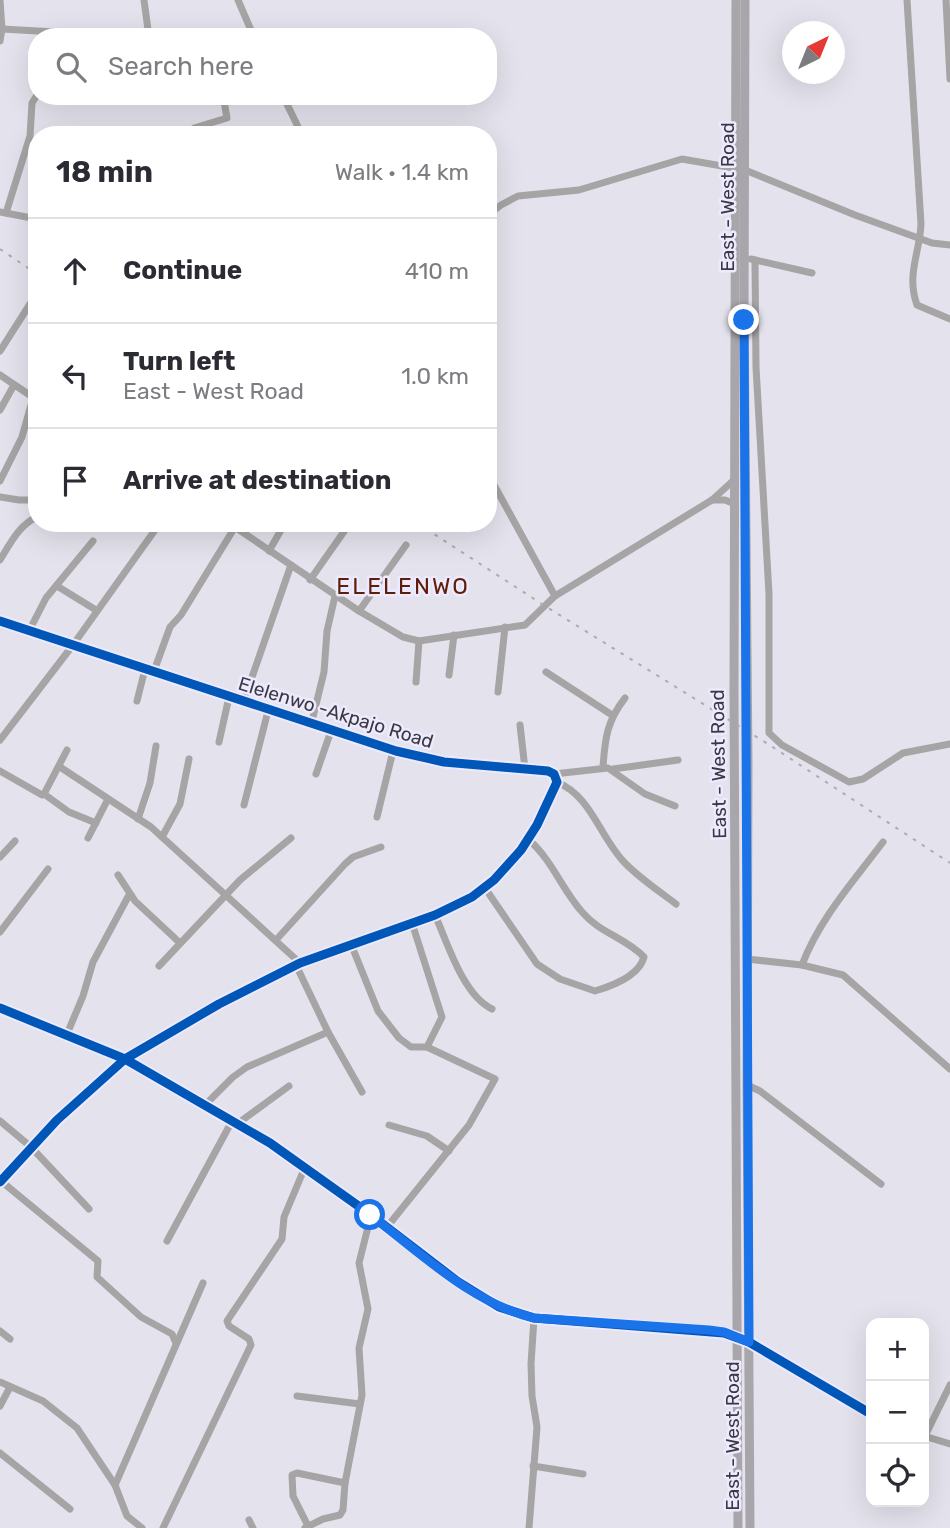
<!DOCTYPE html>
<html lang="en">
<head>
<meta charset="utf-8">
<style>
	body { margin:0; font-family:Rubik,sans-serif; background:#f7f7f7; color:#2b2b33 }
	.controls { position:absolute; right:21px; bottom:21px; display:grid; overflow:hidden; border-radius:14px; box-shadow:0 7px 28px #0002 }
	.controls button { width:63px; height:63px; display:grid; place-items:center; padding:0; border:0; border-bottom:2px solid #e1e1e2; background:#fff; color:#2b2b33; font:35px sans-serif }
	.compass { position:absolute; left:782px; top:21px; width:63px; height:63px; border-radius:50%; background:#fff; box-shadow:0 7px 28px #0002; rotate:43deg }
	.stop { position:absolute; width:21px; height:21px; margin:-16px; border:5px solid #1a73e8; border-radius:50%; background:#fff }
	.stop.end { background:#1a73e8; border-color:#fff; box-shadow:0 2px 7px #0008 }
	.list { margin:0; padding:0; list-style:none }
	h2 { display:flex; justify-content:space-between; align-items:center; height:91px; margin:0; padding:0 28px; font-size:30px }
	h2 small { font-size:23px; font-weight:400; color:#7c7c81 }
	.list li { display:grid; grid-template-columns:46px 1fr auto; gap:21px; align-items:center; box-sizing:border-box; height:105px; padding:0 28px; border-top:2px solid #e1e1e2 }
	.list b { display:block; font-size:26px; white-space:nowrap }
	.list p { margin:0; font-size:23px; white-space:nowrap; color:#7c7c81 }
	.list em { font-size:23px; font-style:normal; color:#7c7c81 }
	.icon { flex:none; width:38px; height:38px; fill:none; stroke:currentColor; stroke-width:2; stroke-linecap:round; stroke-linejoin:round }
	.map { position:relative; flex:none; width:950px; height:1528px; overflow:hidden }
	.search { position:absolute; background:#fff; box-shadow:0 7px 28px #0002; left:28px; top:28px; width:469px; height:77px; display:flex; align-items:center; gap:18px; box-sizing:border-box; padding:0 24px; border-radius:28px; color:#7c7c81; font-size:26px }
	.panel { position:absolute; background:#fff; box-shadow:0 7px 28px #0002; left:28px; top:126px; width:469px; height:406px; border-radius:28px }
	.map>svg:first-child { display:block }
	.lines { fill:none; stroke-linecap:round; stroke-linejoin:round }
	.minor { stroke:#a7a4a5; stroke-width:7 }
	.major { stroke:#a9a6ab; stroke-width:9 }
	.rail { stroke:#adabaf; stroke-width:2; stroke-dasharray:3.5 7; stroke-linecap:butt }
	.cycleway-casing { stroke:#edeaff; stroke-width:13 }
	.cycleway { stroke:#0057b8; stroke-width:9 }
	.route { stroke:#1a73e8; stroke-width:9 }
	.labels { text-anchor:middle; stroke-width:5; stroke-linejoin:round; paint-order:stroke }
	.street-label { font-size:19px; fill:#3a3941; stroke:#edeaff }
	.quarter-label { font-size:23px; letter-spacing:2px; fill:#5f1e07; stroke:#edeaff }
</style>
</head>
<body>
<div class="map">
<svg width="950" height="1528" viewBox="0 0 950 1528">
	<rect width="100%" height="100%" fill="#e4e2ec"/>
	<g class="lines">
		<g class="minor">
			<polyline points="144,0 149,37"/>
			<polyline points="238,0 254,37"/>
			<path d="M907 0 921 224C920 252 906 275 917 305L950 319"/>
			<polyline points="946,0 950,79"/>
			<polyline points="2,29 56,32 62,34 63,37"/>
			<polyline points="0,41 2,29 0,0"/>
			<polyline points="283,96 302,135"/>
			<polyline points="194,135 194,128 227,118 223,96"/>
			<polyline points="0,212 37,219"/>
			<polyline points="6,213 30,136 32,103 37,95"/>
			<polyline points="488,215 501,205 518,196 579,190 682,159 745,170 855,215 932,243 950,245"/>
			<polyline points="751,259 812,273"/>
			<polyline points="755,260 756,367 769,594 769,733 782,745 849,782 863,779 903,753 950,744"/>
			<polyline points="0,351 37,293"/>
			<polyline points="0,375 37,400"/>
			<polyline points="0,410 14,385"/>
			<polyline points="488,474 555,596"/>
			<polyline points="0,481 22,437 33,398"/>
			<polyline points="0,497 19,500 34,500"/>
			<polyline points="712,500 725,500 735,504"/>
			<polyline points="229,523 359,611 403,637 419,641 525,625 555,596 712,500 735,479"/>
			<polyline points="269,551 285,523"/>
			<path d="M0 560C10 544 19 525 37 517"/>
			<polyline points="310,580 350,523"/>
			<polyline points="57,586 96,610"/>
			<polyline points="359,611 406,545"/>
			<polyline points="0,621 396,751 444,762 548,771 554,774 557,782 537,825 521,850 494,880 472,897 435,915 300,963 219,1004 125,1059 57,1120 0,1182"/>
			<polyline points="29,631 46,598 93,541"/>
			<polyline points="154,671 170,627 181,615 235,527"/>
			<polyline points="546,672 612,715"/>
			<polyline points="449,675 454,635"/>
			<polyline points="416,682 419,641"/>
			<polyline points="498,692 505,627"/>
			<polyline points="137,701 145,669"/>
			<polyline points="243,703 291,565"/>
			<polyline points="311,725 324,672 327,631 335,596"/>
			<polyline points="520,725 525,769"/>
			<polyline points="0,740 73,645 160,523"/>
			<polyline points="219,742 229,697"/>
			<polyline points="60,767 151,827 300,963"/>
			<path d="M603 767C605 738 607 721 625 698"/>
			<polyline points="613,769 678,760"/>
			<polyline points="0,771 42,795 44,794 69,812 96,823"/>
			<polyline points="316,774 331,731"/>
			<polyline points="554,774 608,768 645,794 675,806"/>
			<path d="M557 782C591 796 600 837 624 862 639 878 659 891 676 904"/>
			<polyline points="44,794 67,750"/>
			<polyline points="244,805 268,711"/>
			<polyline points="377,817 393,751"/>
			<polyline points="138,819 150,783 156,746"/>
			<polyline points="162,837 180,804 189,759"/>
			<polyline points="88,838 108,799"/>
			<polyline points="0,857 15,841"/>
			<polyline points="118,875 135,901 180,943"/>
			<path d="M485 888 537 964 560 979 595 991C612 986 639 976 644 957 626 938 600 933 583 913 562 890 553 861 529 840"/>
			<path d="M435 915C448 944 463 995 492 1009"/>
			<polyline points="412,923 442,1017 427,1047"/>
			<polyline points="0,932 48,869"/>
			<polyline points="276,940 345,864 353,857 381,847"/>
			<polyline points="351,944 378,1011 399,1038 411,1047 427,1047 495,1079 469,1125 387,1227"/>
			<polyline points="747,959 802,965 843,975 950,1069"/>
			<polyline points="296,965 328,1032 362,1092"/>
			<path d="M802 965C820 918 853 882 883 842"/>
			<polyline points="159,966 240,880 291,838"/>
			<polyline points="0,1008 125,1059 270,1143 371,1215 457,1281 499,1307 534,1318 724,1333 749,1342 871,1414"/>
			<polyline points="67,1034 83,996 93,962 129,895"/>
			<polyline points="747,1085 760,1091 881,1184"/>
			<polyline points="205,1105 233,1077 247,1067 328,1032"/>
			<polyline points="0,1121 31,1147 89,1209"/>
			<polyline points="237,1124 289,1086"/>
			<polyline points="389,1125 427,1136 449,1151"/>
			<polyline points="1,1181 98,1261 97,1277 141,1317 172,1334 176,1343"/>
			<polyline points="167,1241 232,1121"/>
			<polyline points="0,1331 10,1339"/>
			<polyline points="0,1382 43,1401 77,1428 115,1485 127,1516 142,1528"/>
			<polyline points="297,1396 360,1404"/>
			<polyline points="0,1406 10,1387"/>
			<polyline points="924,1436 950,1444"/>
			<polyline points="925,1436 950,1385"/>
			<polyline points="0,1453 70,1509"/>
			<polyline points="533,1466 583,1474"/>
			<polyline points="115,1485 203,1283"/>
			<polyline points="249,1520 253,1528"/>
			<polyline points="163,1528 251,1345 249,1339 229,1326 227,1321 282,1239 284,1217 305,1167"/>
			<polyline points="305,1528 323,1519 340,1515 343,1510 345,1483 362,1395 359,1348 368,1309 359,1263 371,1215"/>
			<polyline points="309,1528 293,1496 292,1475 297,1473 345,1483"/>
			<polyline points="529,1528 537,1427 532,1396 531,1364 534,1318"/>
		</g>
		<g class="major">
			<polyline points="736,0 734,691 738,1528"/>
			<polyline points="745,0 744,319 748,761 747,1085 750,1528"/>
		</g>
		<g class="rail">
			<polyline points="0,249 37,274"/>
			<polyline points="417,523 545,606 768,744 950,863"/>
		</g>
		<g class="cycleway-casing">
			<g id="cycleway">
				<polyline points="0,621 396,751 444,762 548,771 554,774 557,782 537,825 521,850 494,880 472,897 435,915 300,963 219,1004 125,1059 57,1120 0,1182"/>
				<polyline points="0,1008 125,1059 270,1143 371,1215 457,1281 499,1307 534,1318 724,1333 749,1342 871,1414"/>
			</g>
		</g>
		<use href="#cycleway" class="cycleway"/>
	</g>
	<g class="lines">
		<path class="route" d="M370 1215C421 1253 471 1303 534 1318L709 1330 724 1332 749 1342 744 320"/>
	</g>
	<g class="labels">
		<g class="street-label">
			<text transform="translate(727 197) rotate(-90)" y="7">East - West Road</text>
			<text transform="translate(336 712) rotate(17)" y="7">Elelenwo -Akpajo Road</text>
			<text transform="translate(718 764) rotate(-91)" y="7">East - West Road</text>
			<text transform="translate(732 1436) rotate(-90)" y="7">East - West Road</text>
		</g>
		<g class="quarter-label">
			<text x="403" y="594">ELELENWO</text>
		</g>
	</g>
</svg>
<div class="controls">
<button>+</button>
<button>−</button>
<button><svg class="icon" aria-label="locate" viewBox="0 0 24 24"><circle cx="12" cy="12" r="6"/><path d="M12 2v4M12 18v4M2 12h4M18 12h4"/></svg></button>
</div>
<svg class="compass" viewBox="-18 -18 36 36"><path d="M0-13l5 13h-10z" fill="#e53935"/><path d="M0 13l5-13h-10z" fill="#7c7c81"/></svg>
<div class="stop" style="left:370px;top:1215px"></div>
<div class="stop end" style="left:744px;top:320px"></div>
<div class="search"><svg class="icon" aria-label="search" viewBox="0 0 24 24"><circle cx="10" cy="10" r="6"/><path d="M15 15l6 6"/></svg>Search here</div>
<section class="panel">
<h2>18 min<small>Walk · 1.4 km</small></h2>
<ul class="list">
<li><svg class="icon" aria-label="ahead" viewBox="0 0 24 24"><path d="M12 20V5M6 11l6-6 6 6"/></svg><div><b>Continue</b></div><em>410 m</em></li>
<li><svg class="icon" aria-label="left" viewBox="0 0 24 24"><path d="M17 20v-9H6M10 6l-5 5 5 5"/></svg><div><b>Turn left</b><p>East - West Road</p></div><em>1.0 km</em></li>
<li><svg class="icon" aria-label="arrive" viewBox="0 0 24 24"><path d="M6 21V4h12l-3 4 3 4H6"/></svg><div><b>Arrive at destination</b></div></li>
</ul>
</section>
</div>
</body>
</html>
